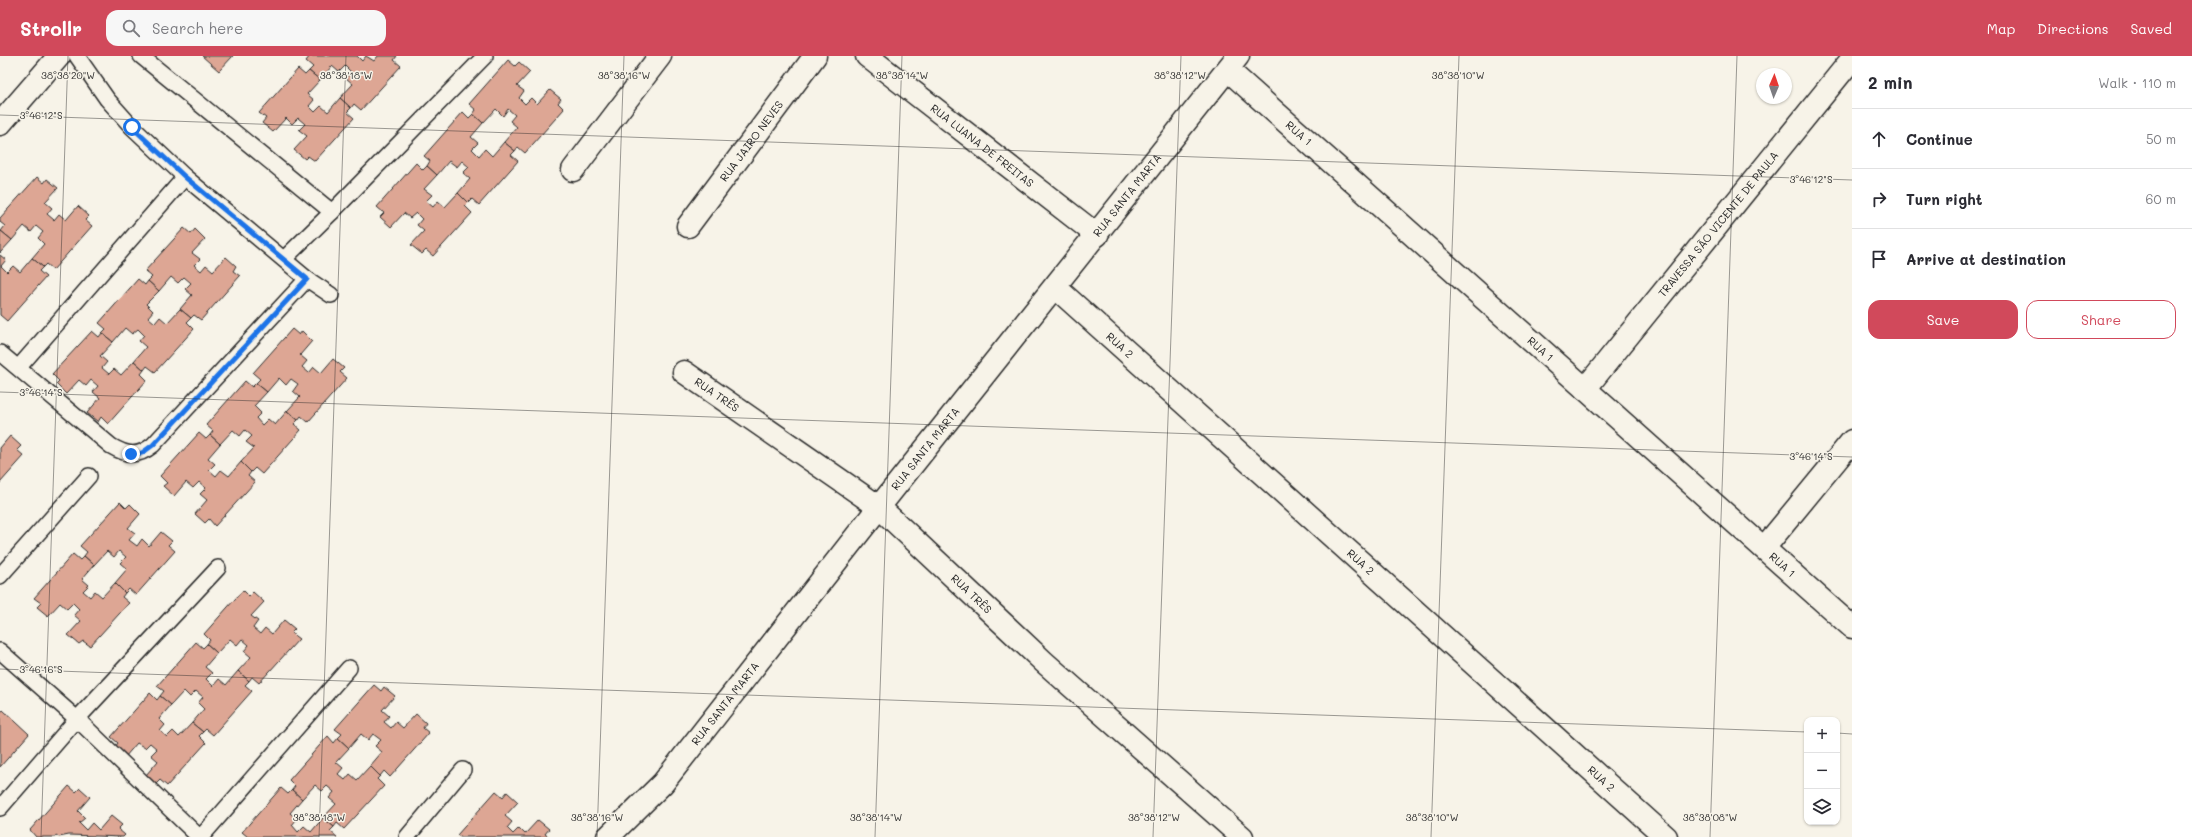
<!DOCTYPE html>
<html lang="en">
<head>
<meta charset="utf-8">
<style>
	body { margin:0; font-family:Mali,sans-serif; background:#f7f7f7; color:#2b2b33 }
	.controls { position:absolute; right:12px; bottom:12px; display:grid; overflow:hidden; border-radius:8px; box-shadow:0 1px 3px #0004 }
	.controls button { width:36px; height:36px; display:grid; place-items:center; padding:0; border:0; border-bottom:1px solid #e1e1e2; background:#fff; color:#2b2b33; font:20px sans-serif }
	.compass { position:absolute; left:1756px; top:12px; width:36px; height:36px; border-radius:50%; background:#fff; box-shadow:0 1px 3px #0004; rotate:2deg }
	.stop { position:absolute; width:12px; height:12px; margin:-9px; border:3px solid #1a73e8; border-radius:50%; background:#fff }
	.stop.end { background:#1a73e8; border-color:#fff; box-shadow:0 1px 4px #0008 }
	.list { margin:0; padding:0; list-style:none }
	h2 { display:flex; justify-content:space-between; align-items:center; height:52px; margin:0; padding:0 16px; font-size:17px }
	h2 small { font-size:13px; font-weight:400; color:#7c7c81 }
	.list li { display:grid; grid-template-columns:26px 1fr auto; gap:12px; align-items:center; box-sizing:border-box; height:60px; padding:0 16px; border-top:1px solid #e1e1e2 }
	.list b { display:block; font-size:15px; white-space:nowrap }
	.list em { font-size:13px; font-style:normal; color:#7c7c81 }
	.actions { display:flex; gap:8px; padding:12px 16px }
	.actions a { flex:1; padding:9px 0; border:1px solid #d1495b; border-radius:12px; text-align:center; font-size:14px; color:#d1495b }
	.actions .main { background:#d1495b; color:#fff }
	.icon { flex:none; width:22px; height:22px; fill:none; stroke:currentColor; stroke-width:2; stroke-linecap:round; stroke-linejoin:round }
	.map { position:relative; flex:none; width:1852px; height:781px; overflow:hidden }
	header { display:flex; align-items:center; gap:24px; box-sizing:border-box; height:56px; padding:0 20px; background:#d1495b; color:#fff }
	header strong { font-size:19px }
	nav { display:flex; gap:22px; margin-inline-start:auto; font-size:14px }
	.search { width:280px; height:36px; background:#f7f7f7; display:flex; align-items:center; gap:10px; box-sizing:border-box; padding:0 14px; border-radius:12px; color:#7c7c81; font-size:15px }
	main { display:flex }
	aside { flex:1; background:#fff }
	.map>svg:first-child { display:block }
	.building { fill:#dda694; stroke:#2b2b2b }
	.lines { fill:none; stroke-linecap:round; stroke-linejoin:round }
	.lane-casing { stroke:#2b2b2b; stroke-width:18 }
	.street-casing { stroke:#2b2b2b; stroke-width:25 }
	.lane { stroke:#f7f3e8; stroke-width:15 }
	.street { stroke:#f7f3e8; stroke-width:22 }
	.route { stroke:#1a73e8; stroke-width:5 }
	.ticks { fill:none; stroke:#2b2b2b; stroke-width:1; stroke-opacity:0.45 }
	.labels { text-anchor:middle; stroke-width:3; stroke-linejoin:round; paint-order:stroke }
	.street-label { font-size:11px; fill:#2b2b2b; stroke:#f7f3e8 }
	.ticks-label { font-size:10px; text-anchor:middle; fill:#2b2b2b; stroke:#f7f3e8; stroke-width:3; stroke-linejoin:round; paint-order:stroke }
</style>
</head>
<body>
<header>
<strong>Strollr</strong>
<div class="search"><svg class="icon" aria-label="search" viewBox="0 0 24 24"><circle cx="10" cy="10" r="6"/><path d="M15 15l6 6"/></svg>Search here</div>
<nav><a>Map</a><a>Directions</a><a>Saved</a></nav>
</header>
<main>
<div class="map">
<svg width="1852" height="781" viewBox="0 0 1852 781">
	<rect width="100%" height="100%" fill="#f7f3e8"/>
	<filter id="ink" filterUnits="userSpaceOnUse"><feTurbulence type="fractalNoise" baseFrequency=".025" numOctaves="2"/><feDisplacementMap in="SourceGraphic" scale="8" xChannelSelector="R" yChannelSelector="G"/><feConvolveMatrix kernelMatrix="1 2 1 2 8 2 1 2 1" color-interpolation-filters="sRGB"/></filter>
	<g filter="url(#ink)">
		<g class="building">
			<polygon points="202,0 233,0 219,15"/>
			<polygon points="310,0 357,0 362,5 366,0 374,5 378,0 397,0 394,4 401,10 361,54 354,48 351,52 340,42 353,28 346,22 351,16 345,10 339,16 332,10 320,24 309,15 313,11 306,5"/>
			<polygon points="508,4 515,10 519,6 530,16 517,30 524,35 519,42 525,48 531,42 537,48 550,34 561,43 558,47 564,53 525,97 518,91 515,95 504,86 517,71 510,65 515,59 508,53 503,60 496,53 483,67 473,58 476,54 469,48"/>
			<polygon points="298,13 305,19 309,15 320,24 307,38 314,44 309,50 315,56 321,50 328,56 340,42 351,52 347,56 354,62 315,105 308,100 305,103 294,94 307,80 299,74 305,68 298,62 292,68 286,62 273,76 262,67 266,62 259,57"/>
			<polygon points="463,56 469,62 473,58 483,67 471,81 478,87 472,93 479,100 485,93 492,100 504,86 515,95 511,99 518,105 479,149 472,143 468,147 458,137 470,123 463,117 469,111 462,105 457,111 449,105 437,119 427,110 430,105 424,100"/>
			<polygon points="416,107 423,114 427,110 437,119 424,133 432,139 426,145 433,151 438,145 445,151 458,137 468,147 465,150 472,157 433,200 426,194 422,198 411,189 424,175 417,169 422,163 416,157 410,162 404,157 391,171 380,161 384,157 377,151"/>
			<polygon points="37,121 44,127 47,123 58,132 45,146 52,152 47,158 54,164 59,158 66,164 78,150 89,160 85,164 92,170 53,214 46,208 43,211 32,202 44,188 38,182 43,176 36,170 31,176 24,170 12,184 1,175 5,170 0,166 0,162"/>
			<polygon points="184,172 191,178 195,173 205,183 192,197 200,203 194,209 201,215 206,209 213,215 226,201 236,210 233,215 240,220 201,264 194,259 191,262 180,253 192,239 185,233 191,227 184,221 178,227 171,221 159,235 148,225 152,221 145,215"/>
			<polygon points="1,175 12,184 0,197 0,176"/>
			<polygon points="0,199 6,204 1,210 7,216 13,210 20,216 32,202 43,211 39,215 46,221 7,265 0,259"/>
			<polygon points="138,223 145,229 148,225 159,235 146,248 153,255 148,261 155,267 160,261 167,267 180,253 191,262 187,266 194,273 155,316 147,310 144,314 134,305 146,291 139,285 144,279 138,273 132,278 125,272 113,286 102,277 106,273 99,267"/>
			<polygon points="292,273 299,279 302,275 312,285 300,299 307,305 302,311 309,317 314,311 321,317 333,303 344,312 340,316 347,322 308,366 301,360 298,364 287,355 300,341 293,335 298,328 291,323 286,329 279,322 267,336 256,327 260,323 253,317"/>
			<polygon points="92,275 99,281 102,277 113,286 100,300 107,306 102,312 109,318 114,313 121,319 134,305 144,314 141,318 147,324 108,368 101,361 98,366 87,357 100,342 93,336 98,330 91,324 86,330 79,324 66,338 56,328 59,325 52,318"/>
			<polygon points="245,325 252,331 256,327 267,336 254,350 261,357 256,362 262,369 268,363 275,369 287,355 298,364 294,368 301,374 262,418 255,412 251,416 241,406 254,392 246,386 252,380 245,374 240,380 233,374 220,388 210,379 213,375 206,369"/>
			<polygon points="199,377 206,383 210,379 220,388 208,402 215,408 209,414 216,420 221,414 229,420 241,406 251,416 248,420 255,426 215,470 209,463 205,467 195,458 207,444 200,438 206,432 199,426 193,432 186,426 174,440 163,430 167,427 160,420"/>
			<polygon points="10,380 21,390 17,394 24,400 0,427 0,392"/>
			<polygon points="120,446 126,452 130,448 140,458 128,472 135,477 129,484 137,490 142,483 149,490 161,476 172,485 168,489 175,495 136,539 129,533 125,537 115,527 127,513 120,507 126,501 119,495 114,501 107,495 94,509 84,500 87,496 80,490"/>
			<polygon points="73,498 80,504 84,500 94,509 82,523 89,529 83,535 90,541 95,535 102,541 115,527 125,537 122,541 129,547 90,590 83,585 79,588 68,579 81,565 74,559 79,553 73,547 67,553 60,547 48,560 37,551 41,547 34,542"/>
			<polygon points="243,534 249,540 253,536 264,546 251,560 258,565 253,572 260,578 265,572 272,578 284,564 295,573 291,577 299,583 259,627 252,621 249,625 238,615 251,601 244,595 249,589 242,583 237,589 230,583 217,597 207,588 210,584 204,578"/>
			<polygon points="196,586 203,592 207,588 217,597 205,611 212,617 206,623 213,630 219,623 226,629 238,615 249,625 245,629 252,635 213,679 206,673 203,676 192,667 204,653 198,647 203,641 196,635 190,641 184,635 171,649 160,640 164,635 157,630"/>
			<polygon points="374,629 381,635 384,631 395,640 382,654 389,660 384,666 391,672 396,666 403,672 416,658 426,667 423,672 429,677 390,721 384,715 380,720 370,710 382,696 375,690 381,684 373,678 368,684 361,678 349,692 338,682 342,678 335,673"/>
			<polygon points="150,637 157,644 160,640 171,649 159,663 165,669 160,675 167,681 173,675 179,681 192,667 203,676 199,680 206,687 167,730 160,724 156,728 146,719 158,705 151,699 157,693 150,687 145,692 137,687 125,701 115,691 118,687 111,681"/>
			<polygon points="3,654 29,678 0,711 0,657"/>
			<polygon points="328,680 334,687 338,682 349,692 336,706 343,712 338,718 345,724 350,718 357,724 370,710 380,720 377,723 384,730 344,773 337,767 334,771 323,762 336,748 329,742 334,736 327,730 322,735 315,729 302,743 292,734 295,730 289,724"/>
			<polygon points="69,730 76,736 80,732 90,741 78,755 85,762 79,767 86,774 92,767 99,774 111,760 122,769 118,773 125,779 123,781 69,779 59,781 56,779 55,781 36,781 30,774"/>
			<polygon points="281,732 288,738 292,734 302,743 290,757 297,763 292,769 298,776 304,770 311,776 323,762 334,771 330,775 337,781 248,781 242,776"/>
			<polygon points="496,735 503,741 507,736 518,746 505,760 512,766 507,772 513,778 519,772 525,778 538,764 549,773 545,778 549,781 460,781 457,779"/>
		</g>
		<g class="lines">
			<g class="lane-casing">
				<g id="lane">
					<polyline points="77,0 107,43 132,71 185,121 307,223 331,239"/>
					<polyline points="141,0 332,156"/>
					<polyline points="284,203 332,156 485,0"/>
					<path d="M0 297 111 390C128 400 138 401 153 389L307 223"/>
					<polyline points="19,311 185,121"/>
					<polyline points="0,520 89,420"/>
					<polyline points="0,595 77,663 199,781"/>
					<polyline points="0,752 77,663 218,512"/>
					<polyline points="201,781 349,612"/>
					<polyline points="407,781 463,714"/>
				</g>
			</g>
			<g class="street-casing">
				<g id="street">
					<path id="s1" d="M867 0 1097 179"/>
					<path id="s2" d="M1228 14 1852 571"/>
					<polyline points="0,68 59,0"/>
					<polyline points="573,114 660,0"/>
					<path id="s3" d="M688 170 815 0"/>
					<path id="s4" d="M1055 231 1666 781"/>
					<path id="s5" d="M684 316 879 451 1044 606 1242 781"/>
					<path id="s6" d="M1585 333 1852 3"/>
					<polyline points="1764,492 1852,385"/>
					<path id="s7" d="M608 781 663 727 879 451 1238 0"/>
				</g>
			</g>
			<use href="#lane" class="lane"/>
			<use href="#street" class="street"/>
		</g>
	</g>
	<g class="lines" filter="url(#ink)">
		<polyline class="route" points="131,398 142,397 153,389 307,223 185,121 132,71"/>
	</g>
	<path class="ticks" d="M0 59 1852 124M0 336 1852 401M0 613 1807 676M1837 677 1852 678M41 781 68 0M319 781 346 0M597 781 624 0M875 781 902 0M1153 781 1181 0M1431 781 1459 0M1710 781 1737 0"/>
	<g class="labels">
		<g class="street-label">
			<text dy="4" stroke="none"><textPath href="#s2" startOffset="95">RUA 1</textPath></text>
			<text dy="4" stroke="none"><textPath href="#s3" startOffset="106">RUA JAIRO NEVES</textPath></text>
			<text dy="4" stroke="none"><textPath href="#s1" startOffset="146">RUA LUANA DE FREITAS</textPath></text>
			<text dy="4" stroke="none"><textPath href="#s7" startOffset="826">RUA SANTA MARTA</textPath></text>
			<text dy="4" stroke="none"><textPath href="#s6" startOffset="212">TRAVESSA SÃO VICENTE DE PAULA</textPath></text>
			<text dy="4" stroke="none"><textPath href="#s4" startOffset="87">RUA 2</textPath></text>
			<text dy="4" stroke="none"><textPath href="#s2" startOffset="419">RUA 1</textPath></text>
			<text dy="4" stroke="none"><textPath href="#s5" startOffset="40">RUA TRÊS</textPath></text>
			<text dy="4" stroke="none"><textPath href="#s7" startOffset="502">RUA SANTA MARTA</textPath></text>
			<text dy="4" stroke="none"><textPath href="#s4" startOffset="411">RUA 2</textPath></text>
			<text dy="4" stroke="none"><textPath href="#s2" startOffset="743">RUA 1</textPath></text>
			<text dy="4" stroke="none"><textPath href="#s5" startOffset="364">RUA TRÊS</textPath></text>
			<text dy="4" stroke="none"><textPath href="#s7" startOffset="178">RUA SANTA MARTA</textPath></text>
			<text dy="4" stroke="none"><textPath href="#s4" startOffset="735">RUA 2</textPath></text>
		</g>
	</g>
	<g class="ticks-label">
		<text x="68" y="23">38°38'20"W</text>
		<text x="346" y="23">38°38'18"W</text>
		<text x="624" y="23">38°38'16"W</text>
		<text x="902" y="23">38°38'14"W</text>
		<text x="1180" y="23">38°38'12"W</text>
		<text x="1458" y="23">38°38'10"W</text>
		<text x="41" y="63">3°46'12"S</text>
		<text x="1811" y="127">3°46'12"S</text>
		<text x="41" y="340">3°46'14"S</text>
		<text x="1811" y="404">3°46'14"S</text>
		<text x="41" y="617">3°46'16"S</text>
		<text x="319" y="765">38°38'18"W</text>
		<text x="597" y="765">38°38'16"W</text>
		<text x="876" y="765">38°38'14"W</text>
		<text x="1154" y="765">38°38'12"W</text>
		<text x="1432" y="765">38°38'10"W</text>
		<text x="1710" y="765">38°38'08"W</text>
	</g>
</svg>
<div class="controls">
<button>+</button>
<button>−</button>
<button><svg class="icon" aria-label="layers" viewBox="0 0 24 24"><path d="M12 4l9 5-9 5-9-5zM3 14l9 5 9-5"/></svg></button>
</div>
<svg class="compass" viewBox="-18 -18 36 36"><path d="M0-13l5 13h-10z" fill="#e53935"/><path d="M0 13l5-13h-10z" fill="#7c7c81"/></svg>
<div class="stop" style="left:132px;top:71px"></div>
<div class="stop end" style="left:131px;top:398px"></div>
</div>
<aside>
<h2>2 min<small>Walk · 110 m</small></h2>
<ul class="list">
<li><svg class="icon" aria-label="ahead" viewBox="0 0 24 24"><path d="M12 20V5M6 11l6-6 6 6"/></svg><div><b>Continue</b></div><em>50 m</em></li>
<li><svg class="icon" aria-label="right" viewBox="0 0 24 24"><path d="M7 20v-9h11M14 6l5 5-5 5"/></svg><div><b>Turn right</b></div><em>60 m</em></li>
<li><svg class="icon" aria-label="arrive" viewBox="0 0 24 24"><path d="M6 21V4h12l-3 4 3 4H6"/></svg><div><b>Arrive at destination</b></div></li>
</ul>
<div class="actions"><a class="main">Save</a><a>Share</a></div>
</aside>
</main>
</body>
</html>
